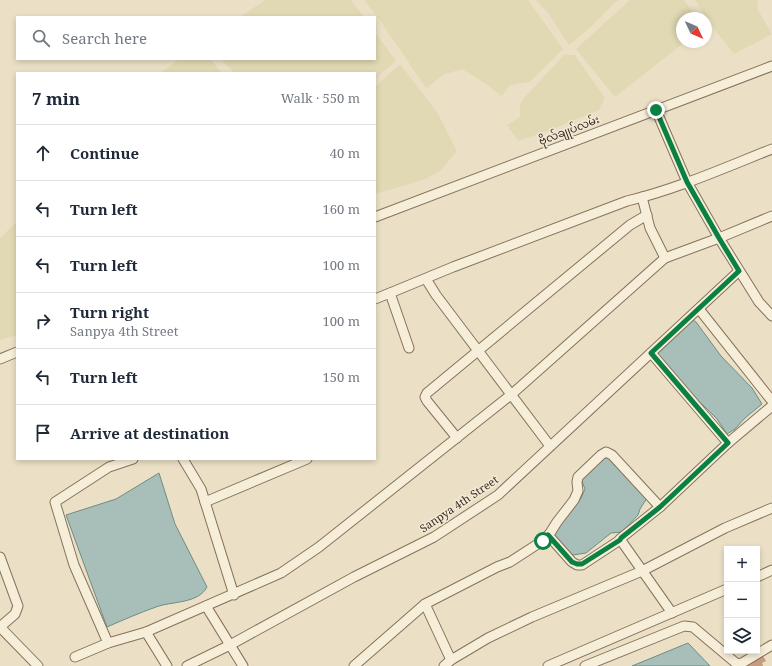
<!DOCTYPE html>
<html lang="en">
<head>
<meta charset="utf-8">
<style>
	body { margin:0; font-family:"Noto Serif","Noto Sans Myanmar",serif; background:#f6f6f7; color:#1f2937 }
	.controls { position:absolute; right:12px; bottom:12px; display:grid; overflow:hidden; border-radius:0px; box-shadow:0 2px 6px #0003 }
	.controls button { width:36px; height:36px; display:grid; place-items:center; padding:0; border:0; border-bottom:1px solid #e0e1e3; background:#fff; color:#1f2937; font:20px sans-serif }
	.compass { position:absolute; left:676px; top:12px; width:36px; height:36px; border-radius:50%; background:#fff; box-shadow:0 2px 6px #0003; rotate:134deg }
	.stop { position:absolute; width:12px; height:12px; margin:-9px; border:3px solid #0b8043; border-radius:50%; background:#fff }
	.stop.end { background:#0b8043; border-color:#fff; box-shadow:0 1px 4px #0008 }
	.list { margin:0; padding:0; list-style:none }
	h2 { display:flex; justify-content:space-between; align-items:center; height:52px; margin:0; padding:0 16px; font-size:17px }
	h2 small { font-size:13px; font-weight:400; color:#747a83 }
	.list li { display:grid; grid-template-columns:26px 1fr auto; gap:12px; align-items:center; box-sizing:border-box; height:56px; padding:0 16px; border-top:1px solid #e0e1e3 }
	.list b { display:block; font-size:15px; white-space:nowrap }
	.list p { margin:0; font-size:13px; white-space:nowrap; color:#747a83 }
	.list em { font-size:13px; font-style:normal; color:#747a83 }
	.icon { flex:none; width:22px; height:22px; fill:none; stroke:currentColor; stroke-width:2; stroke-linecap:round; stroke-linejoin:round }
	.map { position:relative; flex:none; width:772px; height:666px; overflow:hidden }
	.search { position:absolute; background:#fff; box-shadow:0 2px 6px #0003; left:16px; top:16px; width:360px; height:44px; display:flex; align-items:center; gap:10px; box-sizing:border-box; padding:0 14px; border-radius:0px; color:#747a83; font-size:15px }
	.panel { position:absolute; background:#fff; box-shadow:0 2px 6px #0003; left:16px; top:72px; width:360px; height:388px; border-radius:0px }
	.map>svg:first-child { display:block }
	.farmland { fill:#e1d9b4 }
	.water { fill:#a7bfb8; stroke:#6e8d85 }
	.building { fill:#c79c7e }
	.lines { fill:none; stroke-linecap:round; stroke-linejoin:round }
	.minor-casing { stroke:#86725d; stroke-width:11 }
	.minor { stroke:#f7eed9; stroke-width:9 }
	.route { stroke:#0b8043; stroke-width:5 }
	.labels { text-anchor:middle; stroke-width:3; stroke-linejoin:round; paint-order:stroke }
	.street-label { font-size:11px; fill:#372b20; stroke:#f3ead5 }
</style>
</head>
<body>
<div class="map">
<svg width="772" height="666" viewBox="0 0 772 666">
	<rect width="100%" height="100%" fill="#ebe0c6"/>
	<g class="farmland">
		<polygon points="265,0 351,0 364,17 240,17"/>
		<polygon points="364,0 528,0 563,49 530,82 510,85 502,96 480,80 462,69 443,75 426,88 381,22"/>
		<polygon points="536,0 618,0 592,26 569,45 548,13"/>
		<polygon points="630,0 684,0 696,18 682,18 682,42 685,42 615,97 576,49"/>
		<polygon points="695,0 758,0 757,8 772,34 734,54 714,29"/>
		<polygon points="375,32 396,61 375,79 375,73 234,73 221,59 375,59"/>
		<polygon points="564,55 575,55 605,98 599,110 548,131 518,141 507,125 520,117 520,104 524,98"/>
		<polygon points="180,59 210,59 222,73 160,73"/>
		<polygon points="400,64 437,112 457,151 440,171 423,180 375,194 375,87"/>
		<polygon points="15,223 17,225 17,335 0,340 0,238"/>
	</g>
	<g class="water">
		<polygon points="693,320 696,322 721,356 752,388 762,404 745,418 735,429 727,434 717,419 704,406 689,394 657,354"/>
		<polygon points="607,456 624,473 628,479 634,484 647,498 640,509 638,515 622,532 611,533 586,553 573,555 565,551 557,542 553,532 581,498 585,489 581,479 583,474"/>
		<path d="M159 473 175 524 207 587C198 604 172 601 156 607 139 613 123 620 107 627L66 515 116 499Z"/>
		<polygon points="688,643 710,666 632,666"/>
	</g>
	<polygon class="building" points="763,656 766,661 762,663 763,666 744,666"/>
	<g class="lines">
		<g class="minor-casing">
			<g id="minor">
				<polyline points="656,110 687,182 719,238 759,302 772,316"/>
				<polyline points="642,197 650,228 665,258"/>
				<polyline points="375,217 772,66"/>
				<polyline points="426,279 436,295 550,446"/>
				<polyline points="375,299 390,293"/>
				<polyline points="699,309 772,401"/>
				<path d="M409 348 390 293 453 267 627 201C677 189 724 168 772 149"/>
				<polyline points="651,353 728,443"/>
				<polyline points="0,359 17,352"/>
				<polyline points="457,438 427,401 425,397 427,393 630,225 647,215"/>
				<polyline points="183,459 201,489 234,595"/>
				<polyline points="205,502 307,459"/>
				<polyline points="548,535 572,562 577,565 582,565 620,540"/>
				<polyline points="0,557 18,606 15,614 0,627"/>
				<polyline points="757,577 772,570"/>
				<polyline points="425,604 451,660"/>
				<polyline points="206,606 243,666"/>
				<polyline points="672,613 620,539 660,507 728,443 772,406"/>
				<polyline points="0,627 38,666"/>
				<polyline points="146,632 167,666"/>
				<polyline points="108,643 74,565 55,502 109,467 133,459"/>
				<polyline points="75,657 108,643 146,632 281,573 319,547 512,394 665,258 719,238 772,216"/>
				<polyline points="187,666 230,645 354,577 434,537 498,495 739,271"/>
				<polyline points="354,666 425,604 497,567 510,562 547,538 557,522 574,500 578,491 577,482 578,477 601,455 606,452 612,455 660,507"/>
				<polyline points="444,666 451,660 488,638 532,617 642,571 725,528 772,508"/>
				<polyline points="548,666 727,589"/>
				<polyline points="585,666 684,626 693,627 737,664 742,663 772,645"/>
			</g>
		</g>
		<use href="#minor" class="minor"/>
	</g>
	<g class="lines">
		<polyline class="route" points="543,541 548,535 572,562 577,564 582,564 620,540 621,538 660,507 728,443 651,353 739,271 719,238 687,182 656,110"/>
	</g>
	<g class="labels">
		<g class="street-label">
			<text transform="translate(569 130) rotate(-21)" y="4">ဗိုလ်ချုပ်လမ်း</text>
			<text transform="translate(459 504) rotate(-34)" y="4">Sanpya 4th Street</text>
		</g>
	</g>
</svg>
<div class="controls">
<button>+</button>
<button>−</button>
<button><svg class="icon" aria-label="layers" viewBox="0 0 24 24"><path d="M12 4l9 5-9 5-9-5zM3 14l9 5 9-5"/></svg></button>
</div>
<svg class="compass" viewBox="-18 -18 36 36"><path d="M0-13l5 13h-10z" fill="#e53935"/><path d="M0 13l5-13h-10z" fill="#747a83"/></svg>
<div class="stop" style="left:543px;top:541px"></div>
<div class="stop end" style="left:656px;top:110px"></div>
<div class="search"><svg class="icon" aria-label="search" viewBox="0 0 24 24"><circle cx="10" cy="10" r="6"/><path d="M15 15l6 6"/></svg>Search here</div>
<section class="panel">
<h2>7 min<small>Walk · 550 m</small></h2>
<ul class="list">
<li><svg class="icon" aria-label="ahead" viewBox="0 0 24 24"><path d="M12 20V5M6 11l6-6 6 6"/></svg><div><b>Continue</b></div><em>40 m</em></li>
<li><svg class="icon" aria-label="left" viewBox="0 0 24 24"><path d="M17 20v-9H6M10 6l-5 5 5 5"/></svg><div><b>Turn left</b></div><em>160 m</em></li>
<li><svg class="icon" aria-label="left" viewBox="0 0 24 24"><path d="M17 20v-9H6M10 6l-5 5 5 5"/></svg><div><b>Turn left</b></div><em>100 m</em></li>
<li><svg class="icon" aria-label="right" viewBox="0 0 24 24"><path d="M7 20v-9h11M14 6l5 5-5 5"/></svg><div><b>Turn right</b><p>Sanpya 4th Street</p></div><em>100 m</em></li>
<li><svg class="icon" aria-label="left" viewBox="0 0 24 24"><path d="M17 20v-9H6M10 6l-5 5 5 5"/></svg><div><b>Turn left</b></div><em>150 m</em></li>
<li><svg class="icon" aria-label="arrive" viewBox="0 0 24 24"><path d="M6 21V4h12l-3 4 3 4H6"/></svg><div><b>Arrive at destination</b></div></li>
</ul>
</section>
</div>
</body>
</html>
